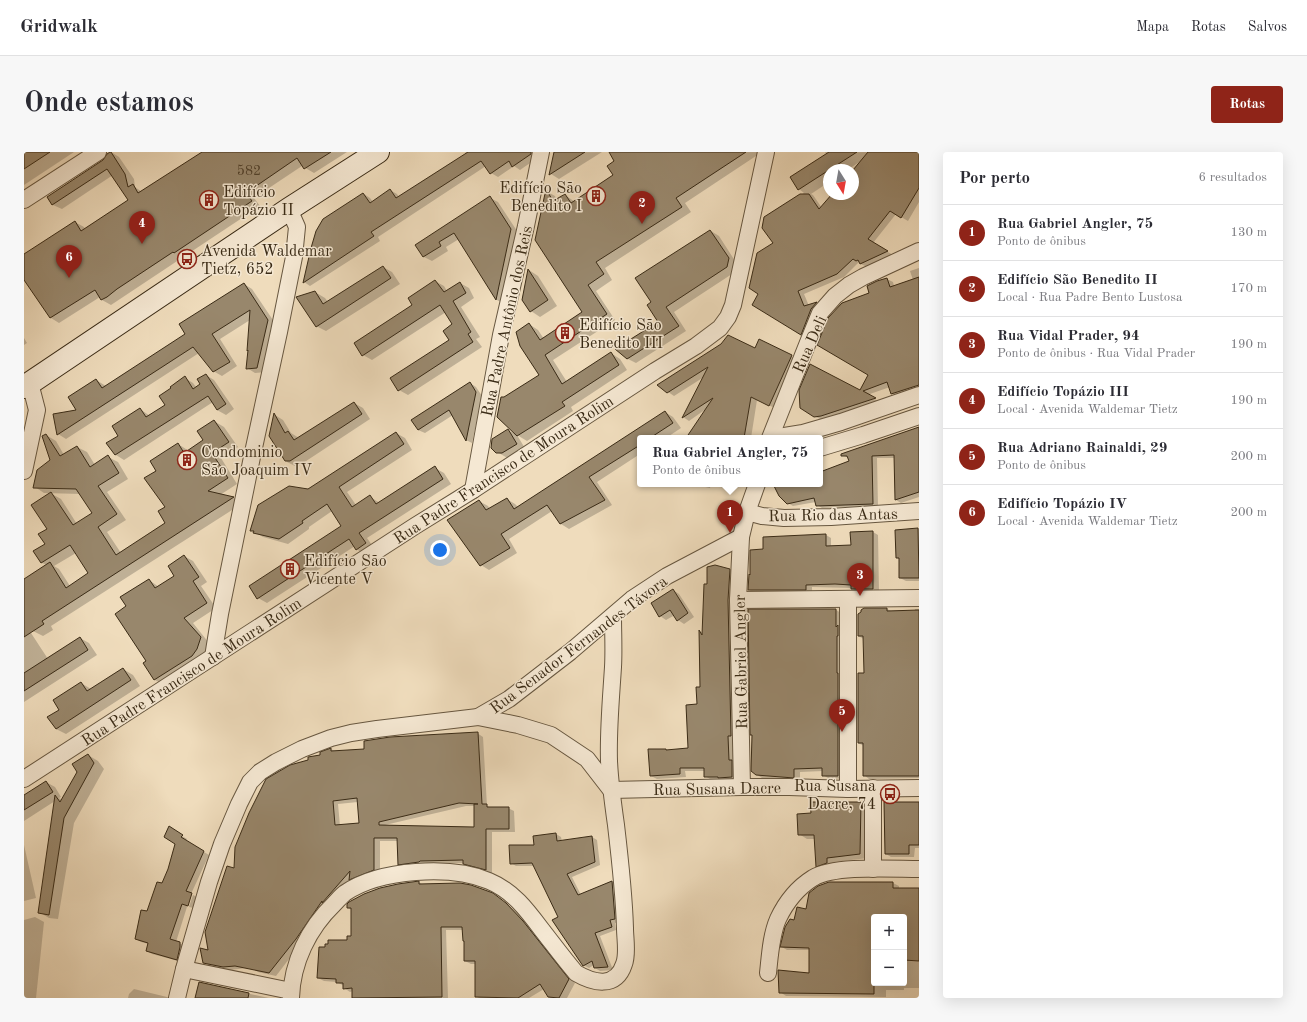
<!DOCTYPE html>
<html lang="pt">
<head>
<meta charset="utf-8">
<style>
	body { margin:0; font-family:"Old Standard TT",serif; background:#f7f7f7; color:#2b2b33 }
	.controls { position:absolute; right:12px; bottom:12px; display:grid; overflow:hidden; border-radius:4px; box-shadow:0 4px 16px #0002 }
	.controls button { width:36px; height:36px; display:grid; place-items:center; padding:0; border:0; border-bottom:1px solid #e1e1e2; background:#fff; color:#2b2b33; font:20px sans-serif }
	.compass { position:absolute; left:799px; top:12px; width:36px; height:36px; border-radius:50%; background:#fff; box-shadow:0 4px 16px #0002; rotate:169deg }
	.you { position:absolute; left:416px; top:398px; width:14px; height:14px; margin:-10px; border:3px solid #fff; border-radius:50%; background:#1a73e8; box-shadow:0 0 0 6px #1a73e833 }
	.badge { display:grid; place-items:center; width:26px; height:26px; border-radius:50%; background:#8f2418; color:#fff; font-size:13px; font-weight:700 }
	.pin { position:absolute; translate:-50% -33px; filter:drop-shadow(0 1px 2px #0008) }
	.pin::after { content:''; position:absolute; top:21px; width:14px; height:12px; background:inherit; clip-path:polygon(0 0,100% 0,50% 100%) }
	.popup { position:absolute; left:613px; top:283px; width:186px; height:52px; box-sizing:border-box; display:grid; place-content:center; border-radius:4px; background:#fff; filter:drop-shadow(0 1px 3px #0005); font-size:13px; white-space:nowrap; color:#7c7c81 }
	.popup b { font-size:15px; color:#2b2b33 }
	.popup::after { content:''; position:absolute; left:50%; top:100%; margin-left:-8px; border:8px solid transparent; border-top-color:#fff }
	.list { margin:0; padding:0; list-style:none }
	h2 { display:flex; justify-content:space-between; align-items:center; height:52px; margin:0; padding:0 16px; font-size:17px }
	h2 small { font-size:13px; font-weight:400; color:#7c7c81 }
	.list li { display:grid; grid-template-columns:26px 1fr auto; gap:12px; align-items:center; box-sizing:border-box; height:56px; padding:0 16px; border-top:1px solid #e1e1e2 }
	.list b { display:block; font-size:15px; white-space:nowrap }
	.list p { margin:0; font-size:13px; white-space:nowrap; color:#7c7c81 }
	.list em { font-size:13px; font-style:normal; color:#7c7c81 }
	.map { position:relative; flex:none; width:895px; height:846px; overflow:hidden; border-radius:4px }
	header { display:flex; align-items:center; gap:24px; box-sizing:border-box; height:56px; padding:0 20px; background:#fff; border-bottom:1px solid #e1e1e2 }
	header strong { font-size:19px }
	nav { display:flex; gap:22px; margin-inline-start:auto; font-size:14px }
	.intro { display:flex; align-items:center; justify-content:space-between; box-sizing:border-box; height:96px; padding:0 24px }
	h1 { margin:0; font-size:28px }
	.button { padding:10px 18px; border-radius:4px; background:#8f2418; color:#fff; font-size:14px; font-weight:700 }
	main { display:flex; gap:24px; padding:0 24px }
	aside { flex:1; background:#fff; border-radius:4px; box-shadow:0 4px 16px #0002 }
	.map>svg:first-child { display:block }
	.shadow { fill:#0003; fill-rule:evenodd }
	.building { fill:#98876c; stroke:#3a2b16; fill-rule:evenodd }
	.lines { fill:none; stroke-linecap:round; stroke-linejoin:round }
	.street-casing { stroke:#675740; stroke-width:18 }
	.secondary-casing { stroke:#3a2b16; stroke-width:24 }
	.street { stroke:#f5e8d3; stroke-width:16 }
	.secondary { stroke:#f5e8d3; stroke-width:22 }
	.labels { text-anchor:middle; stroke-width:3; stroke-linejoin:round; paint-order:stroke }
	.number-label { font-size:14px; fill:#52422c }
	.poi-label { font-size:16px; fill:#3a2b16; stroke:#f5e8d3; text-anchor:start }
	.street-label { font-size:16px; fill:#3a2b16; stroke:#f5e8d3 }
</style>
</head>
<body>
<header>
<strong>Gridwalk</strong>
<nav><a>Mapa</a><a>Rotas</a><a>Salvos</a></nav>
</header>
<div class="intro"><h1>Onde estamos</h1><a class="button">Rotas</a></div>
<main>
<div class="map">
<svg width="895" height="846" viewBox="0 0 895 846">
	<rect width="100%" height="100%" fill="#efdcbc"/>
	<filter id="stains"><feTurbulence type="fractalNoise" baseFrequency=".005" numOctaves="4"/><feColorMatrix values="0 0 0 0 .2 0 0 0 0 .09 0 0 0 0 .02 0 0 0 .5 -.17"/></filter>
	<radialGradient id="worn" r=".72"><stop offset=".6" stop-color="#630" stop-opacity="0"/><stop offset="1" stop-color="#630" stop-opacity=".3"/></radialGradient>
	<g class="shadow">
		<polygon points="0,0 50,0 0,33"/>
		<polygon points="87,0 95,5 110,27 111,35 118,40 180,0 323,0 290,21 278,14 230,46 236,54 87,153 78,148 76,145 35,171 27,166 0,126 0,103 51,70 60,75 61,77 106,49 89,23 38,57 29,53 24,45 80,9"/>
		<polygon points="441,0 511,0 509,9 496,18 490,14 474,25 467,21 462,14 354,85 356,89 286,134 280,130 340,42 346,46 349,50 366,38 373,42 375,45 443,2"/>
		<polygon points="531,0 578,0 535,27 527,22"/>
		<polygon points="586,0 738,0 661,51 667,60 581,116 588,128 572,139 591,168 529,208 543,230 587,201 596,207 603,218 547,255 549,259 503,289 493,283 502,298 485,307 470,298 484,278 493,283 517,223 505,172 514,178 520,187 559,161 522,39 531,44 533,48 541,43 551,50 590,24 592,10"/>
		<path d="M801 0H895V50L884 69 872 62 849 91 869 103 843 115 837 112 836 109 820 125 780 142 785 154 793 151 799 154 784 185 729 153 736 141 750 91 741 66 780 41 775 37 803 3ZM837 9 829 19V42H810L798 56 789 43 787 42 805 30V18H823Z"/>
		<polygon points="466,46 474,50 495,82 480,152 473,148 435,87 422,95 424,99 408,109 400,105 392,93"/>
		<polygon points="687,79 695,84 713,112 711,120 650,160 662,179 612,211 604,207 593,197 636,170 628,150 613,127"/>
		<polygon points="359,115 368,120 376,132 302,179 292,174 291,140 301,146 304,150"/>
		<polygon points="895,116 895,237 873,244 868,241 866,235 843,243 856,250 807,266 796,267 790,264 836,239 845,223 847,142 863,127 869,130 870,134 889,128 886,119"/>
		<polygon points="505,118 514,124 533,154 516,165 507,159 499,147"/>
		<polygon points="411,129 420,134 423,139 436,131 445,136 450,146 437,155 456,185 452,187 458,195 384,243 375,238 426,188 429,173 422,160 348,208 339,203 390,153"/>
		<polygon points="220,132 228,137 253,174 242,220 231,221 223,216 225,199 224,198 226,168 196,187 213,214 198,224 189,219 175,201 42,287 34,282 54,258 72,228 82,234 163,182"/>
		<polygon points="0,186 3,191 0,193"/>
		<polygon points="731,198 767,204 774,208 751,256 733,248 727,286 663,286 682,257 665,269 659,265 680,225 650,244 634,233"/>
		<polygon points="182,223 190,228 210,257 202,263 193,258 189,250 100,308 92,303 95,284 116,257 126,264 143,253 161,226 169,231 172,235 178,232"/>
		<polygon points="446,231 452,235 458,244 448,291 442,288 429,263 401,281 394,278"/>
		<polygon points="330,251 339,256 346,267 273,315 263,310 247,284 251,263 259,268 267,281 275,286"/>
		<polygon points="641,260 649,265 657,276 642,286 616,286 616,302 573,330 588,353 545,377 537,372 528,359 485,387 493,401 465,418 457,413 455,349 464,354 466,357 483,347 491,352 494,355"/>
		<path d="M190 269 200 275 214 295 197 306 213 332 196 343 210 346 219 351 27 474 29 478 19 484 9 479 0 452V428L23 413 18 411 10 399 22 392 28 342 37 347 53 372 69 361 57 342 20 341 11 335 27 308 22 283 32 289 40 303 53 295 63 300 71 313 84 305 94 310 104 327 83 340 102 368 83 380 97 401 143 371 142 355 133 319 154 292 165 299 181 288ZM52 401 66 421 46 434 35 417 30 414Z"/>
		<polygon points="895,276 895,345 877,351 872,348 871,306 853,306 854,354 798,356 793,353 792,350 769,354 764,351 753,332 796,332 796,321 826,309 825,306 818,303"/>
		<polygon points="372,281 381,286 388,298 323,340 332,353 346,345 356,351 411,316 420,321 427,332 343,386 350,396 341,402 332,397 331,394 243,451 234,446 318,375 308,359 285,375 285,377 264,392 239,385 227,378 284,338"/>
		<polygon points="667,332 687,332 686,336"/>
		<polygon points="895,377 895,429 882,429 876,426 876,407 873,406 872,379"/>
		<polygon points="849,380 854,383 855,440 834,440 828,436 788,435 788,440 731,441 725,438 740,398 802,383 807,386 807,395 828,394"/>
		<polygon points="160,404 169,409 183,430 177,434 192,456 169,471 185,491 182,502 140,533 131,528 120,511 124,509 104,455 125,428 135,435 151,424"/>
		<polygon points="706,418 711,421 714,628 686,627 681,624 681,619 661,619 662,625 633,627 627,624 643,599 665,597 677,536 676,479 680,482"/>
		<polygon points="649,438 655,442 670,465 660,472 654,468 651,463 642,468 636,464"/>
		<polygon points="863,457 867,459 891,459 891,457 895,457 895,626 845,627 840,623 840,594 834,591 841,522 840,487 834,484"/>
		<polygon points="812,458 817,461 820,627 804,626 799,623 799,619 776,620 776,628 738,626 732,622 729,584 727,583"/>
		<polygon points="0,477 7,481 24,507 56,486 65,491 73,503 0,550"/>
		<polygon points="99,517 109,523 116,534 42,582 32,577 36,558 57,531 67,537"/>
		<path d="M453 581 459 585 463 654 468 656H484L490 659 491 680H468V721L446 715 440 711 402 712 380 716 374 712V689H356V721L332 731 327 728 304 753 278 790 252 824 234 820 229 817 230 815 206 818 186 814 180 811 185 799 211 717 297 604V601L307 597 312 600 341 598ZM334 650 336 672 316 674 314 652ZM442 654H451V676L361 673Z"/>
		<polygon points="64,603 74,609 80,617 50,671 34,767 25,766 15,760 31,649 0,669 0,645 22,630 31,635 37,645 35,646 38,648"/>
		<polygon points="836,651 844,655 844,706 810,710 810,715 800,718 793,714 792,687 783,687 775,682 788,662"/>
		<polygon points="895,651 895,696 891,696 890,705 867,705 862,702"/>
		<polygon points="145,676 163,687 162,689 185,703 167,742 152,790 163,794 158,810 128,802 123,799 125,792 117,790 112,787 139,733 153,691"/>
		<polygon points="532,682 537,685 538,690 568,685 573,688 576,713 548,725 557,743 588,730 593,733 596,770 591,771 592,778 576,784 589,818 576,819 571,816 570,813 565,816 559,813 510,714 492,714 487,711"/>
		<polygon points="0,693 12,746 0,749"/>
		<polygon points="395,730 399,733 475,746 494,761 551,831 543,846 526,846 524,845 520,837 505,846 455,846 452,844 452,812 447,812 441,809 441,789 439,778 422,778 424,846 329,846 329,839 326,840 320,836 320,834 313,830 300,829 294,826 301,796 324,789 328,785 328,758 324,756"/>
		<path d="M869 731 875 734V737L895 738V836H880V838H862V845L762 844 756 840 786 822V798H763L758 795 771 769 783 758ZM850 765H880V831H850Z"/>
		<polygon points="169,743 173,745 170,756 165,755"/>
		<polygon points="11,765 20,770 12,846 0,846 0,768"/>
		<polygon points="176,831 245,846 172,846"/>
		<polygon points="110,837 143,845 146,846 104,846 105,842"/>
	</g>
	<g class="building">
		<polygon points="0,0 26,0 0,17"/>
		<polygon points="86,0 87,0 101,22 104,35 109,32 114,41 178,0 307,0 280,17 273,6 222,41 228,49 150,101 149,100 93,137 83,145 77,148 71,138 26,166 0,128 0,102 51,69 57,79 104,48 83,17 28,53 23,45 79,8 83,2"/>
		<polygon points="444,0 507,0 507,2 488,15 485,9 466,22 457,9 347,80 350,84 279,131 287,96 292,79 299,67 339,41 346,51 366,37 372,46"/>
		<polygon points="530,0 561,0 525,23"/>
		<polygon points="585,0 722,0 652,46 658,55 572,110 580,122 564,133 583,162 521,203 538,232 587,200 595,213 538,250 541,254 493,284 473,265 477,245 480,245 515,223 496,194 492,180 505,171 516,188 558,160 511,88 522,37 529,49 541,42 547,51 589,23 583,14 590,9"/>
		<polygon points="805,0 833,0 774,38 766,25"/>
		<polygon points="844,0 895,0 895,36 877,66 866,59 844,87 864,99 836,112 834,108 832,109 829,107 813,122 774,139 780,154 793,150 787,157 777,183 728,153 734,142 725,136 733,101 749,91 738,76 740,65 776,42 785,42 795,57 808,42 829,42 829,18"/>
		<polygon points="466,44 487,77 472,148 430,81 415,90 417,94 399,105 391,93"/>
		<polygon points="686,78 705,106 703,115 642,155 655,174 603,207 591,197 634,170 623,153 627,150 611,126"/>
		<polygon points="359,114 367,126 292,175 272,145 291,139 299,152"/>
		<polygon points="504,117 524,148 506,160 498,148"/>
		<polygon points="895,125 895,233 867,242 863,230 839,239 852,246 797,264 790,265 776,256 775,238 786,212 836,238 844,223 793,193 804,166 818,151 845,141 843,134 853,129 863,126 866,135"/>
		<polygon points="411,128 420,140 436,130 442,141 429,149 447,180 444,182 449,190 374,239 366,226 425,188 419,179 428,172 416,153 338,204 330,191 388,153 384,146"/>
		<polygon points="220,131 244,168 233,216 222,217 224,198 223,199 226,158 188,182 206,210 189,220 169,195 33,283 29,262 52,258 44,245 72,227 78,236 161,182 155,172"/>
		<polygon points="704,183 731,196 735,187 768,203 745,254 727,245 720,286 662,286 689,246 658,266 684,215 643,241 633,233 697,192"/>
		<polygon points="182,222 202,252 193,258 184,244 91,303 82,291 94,284 88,274 116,256 122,265 141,253 135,244 147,236 146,235 161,224 169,237 176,232 173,227"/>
		<polygon points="446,230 452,240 442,289 425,258 394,278 387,268"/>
		<polygon points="330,250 338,262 266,309 261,309 245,284 250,261 261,281 264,279 270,288"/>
		<polygon points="641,259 649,271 626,286 616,286 616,293 565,325 581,348 536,372 523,353 477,382 486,396 456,414 423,368 455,348 462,358 483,346 490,357"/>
		<polygon points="190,268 205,290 188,301 204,326 184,339 210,345 18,469 20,472 0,485 0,427 26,410 42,436 64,421 46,393 17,411 9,399 21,392 14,382 23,377 7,353 27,340 49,373 68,361 52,337 9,336 13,318 26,308 18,284 22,282 36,304 53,294 66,315 84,303 95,321 74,334 93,362 74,375 92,403 141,371 134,359 141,355 120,326 132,319 126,309 154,291 160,301 179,288 173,279"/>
		<polygon points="895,275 895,340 871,348 870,303 848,304 849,352 792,354 790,346 763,352 755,344 749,332 796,332 796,320 825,309 823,304 817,304 817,302"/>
		<polygon points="484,277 493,292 478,301 472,301 467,296 468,287"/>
		<polygon points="372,280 380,292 315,335 328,355 346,343 352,352 411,314 419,327 335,381 342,391 332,398 325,387 233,447 225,434 317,374 303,352 278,369 279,371 255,387 229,381 230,379 226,379 234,353 265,334 284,337"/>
		<polygon points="894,376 895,426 875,426 875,406 872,406 871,378"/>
		<polygon points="849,379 849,437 827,437 827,433 811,432 782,433 782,438 724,438 725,422 726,423 726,398 739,397 739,385 802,382 802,394 827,393 826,380"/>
		<polygon points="160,403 175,425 169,429 183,451 160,466 177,485 173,497 168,504 130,528 119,511 122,509 91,462 102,454 96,445 125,427 131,436 150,424 144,414"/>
		<polygon points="691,413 706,417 704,448 707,584 704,584 705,608 708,608 708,625 694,626 694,625 680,625 680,616 656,616 656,622 626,624 624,597 642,597 642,598 664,596 662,553 673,552 672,535 676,535 675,478 678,483 680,432 683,432 683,415"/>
		<polygon points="649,437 664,461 653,469 646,458 635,465 627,451"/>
		<polygon points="840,456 863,456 863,459 895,458 895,624 839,624 839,591 834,591 834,521 840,521 839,484 834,484 834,462 837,460 837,458"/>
		<polygon points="724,457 812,457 812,475 814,473 814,484 813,484 813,521 814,521 814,624 798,624 798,616 770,617 770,626 732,623 727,619 728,583 726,583"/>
		<polygon points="56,485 64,498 0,539 0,521"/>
		<polygon points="99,516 107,528 32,577 23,565 35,558 29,548 57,530 63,539"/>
		<path d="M454 580 458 652H463V655H485V677H462V718L439 712V708L396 709 395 710 374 713 373 686H350V718L325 728 326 719 298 751V749L272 787 245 821 211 814 199 815 179 811 176 796 184 798 181 780 203 714 210 716 211 695 225 661 242 627 266 613 284 608V605L296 603V600L307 596V599L340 597V589L366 585ZM333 646 335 671 311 673 309 649ZM435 651 454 652H450V675L355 673V670Z"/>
		<polygon points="64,602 70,611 40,666 25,763 14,761 31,643 36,650 53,620 48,612"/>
		<polygon points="22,629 29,640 0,658 0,643"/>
		<polygon points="786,650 837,650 836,702 803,706 803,711 792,715 790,683 774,683 773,662 787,661"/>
		<polygon points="860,650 895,650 895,693 885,693 885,702 861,702"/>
		<polygon points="145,674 159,683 157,685 180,699 162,739 168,741 164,754 158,752 146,787 156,790 156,795 153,808 122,799 124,791 111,787 117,758 123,759 133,730 138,731 144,717 151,692 140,685"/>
		<polygon points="532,681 533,689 568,684 571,710 543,722 554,743 588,729 591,767 586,768 588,775 571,781 584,815 570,816 568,809 559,814 528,768 534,765 508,711 486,712 485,693 510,693 509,684"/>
		<polygon points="395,729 395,732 436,731 447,733 469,741 482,751 499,769 545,827 535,846 524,845 516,832 494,846 451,845 451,809 440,809 440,789 439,789 438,775 417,775 418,845 328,846 328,836 319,837 319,831 312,831 312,827 293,826 295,795 301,795 301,792 304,792 304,788 323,788 323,784 327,784 327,756 323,756 323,752 325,750 340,742 356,736 374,732"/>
		<polygon points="805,730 869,730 869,736 895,736 895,809 880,808 880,765 850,765 850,842 755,841 754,818 785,821 785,796 756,795 761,775 766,767 770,768 773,755 782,757 785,741 794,734"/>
		<polygon points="175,830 225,841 224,846 171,846"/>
	</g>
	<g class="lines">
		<g class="street-casing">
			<g id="street">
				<polyline points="0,48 74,0"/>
				<polyline points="746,286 785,188 796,161 811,144 825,133 839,125 895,99"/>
				<polyline points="748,286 779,281 817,270 895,243"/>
				<polyline points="796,296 839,283 895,264"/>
				<polyline points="0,319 13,258 6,231"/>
				<polyline points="449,338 477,183 502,74 517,0"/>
				<polyline points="723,360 738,364 760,366 807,365 895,359"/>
				<polyline points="824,447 824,637"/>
				<polyline points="714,448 895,446"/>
				<polyline points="189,505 196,462 228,305 255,180 270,105 273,75 265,57"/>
				<polyline points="454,565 494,573 527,583 563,607 587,638 718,635 765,635 824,637 895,636"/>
				<polyline points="0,627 391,374 449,338 631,219 672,194 696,176 704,165 709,153 742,0"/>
				<polyline points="718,635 714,448 717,385 723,360 733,332"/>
				<polyline points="849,636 849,717"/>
				<polyline points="160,817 267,839"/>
				<path d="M744 821C746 803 747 783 754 767 762 750 773 736 789 726 811 713 868 717 895 717"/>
				<polyline points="153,846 160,817 185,730 198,692 215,652 226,630 236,620 252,610 278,597 307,586 327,581 353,577 454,565 485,547 546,500 608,447 643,424 717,385"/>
				<path d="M267 846C268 810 285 776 310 752 314 748 317 744 321 741 356 717 427 713 465 729 489 739 503 758 518 778 529 792 540 807 552 821 569 831 592 837 600 812 604 802 601 787 601 776 600 742 596 707 592 673 589 652 586 631 585 609 584 578 587 547 589 515 590 498 589 481 589 464"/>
			</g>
		</g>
		<g class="secondary-casing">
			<polyline id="secondary" points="0,235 265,57 354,0"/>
		</g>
		<use href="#street" class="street"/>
		<use href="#secondary" class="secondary"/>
	</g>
	<defs>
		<g id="building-ring" transform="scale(1)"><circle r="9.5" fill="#f5e8d3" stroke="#8f2418" stroke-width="1.5"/><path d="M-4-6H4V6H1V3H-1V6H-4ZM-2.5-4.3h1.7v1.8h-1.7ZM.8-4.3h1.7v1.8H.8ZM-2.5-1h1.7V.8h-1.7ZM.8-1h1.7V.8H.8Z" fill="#8f2418"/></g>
		<g id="bus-ring" transform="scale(1)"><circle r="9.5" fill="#f5e8d3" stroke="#8f2418" stroke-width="1.5"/><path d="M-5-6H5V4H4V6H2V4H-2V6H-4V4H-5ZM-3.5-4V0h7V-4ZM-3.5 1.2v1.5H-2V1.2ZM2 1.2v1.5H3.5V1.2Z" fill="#8f2418"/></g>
	</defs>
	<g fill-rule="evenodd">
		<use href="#building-ring" x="572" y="44"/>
		<use href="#building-ring" x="185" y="48"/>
		<use href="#bus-ring" x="163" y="107"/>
		<use href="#building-ring" x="541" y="181"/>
		<use href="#building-ring" x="163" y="308"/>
		<use href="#building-ring" x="266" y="417"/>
		<use href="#bus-ring" x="866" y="642"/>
	</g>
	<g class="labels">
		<g class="number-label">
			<text x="225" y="23">582</text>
		</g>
		<g class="poi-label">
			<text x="558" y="41" text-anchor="end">Edifício São<tspan x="558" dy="18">Benedito I</tspan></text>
			<text x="199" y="45">Edifício<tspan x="199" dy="18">Topázio II</tspan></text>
			<text x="177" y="104">Avenida Waldemar<tspan x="177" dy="18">Tietz, 652</tspan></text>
			<text x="555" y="178">Edifício São<tspan x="555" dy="18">Benedito III</tspan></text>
			<text x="177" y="305">Condominio<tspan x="177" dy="18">São Joaquim IV</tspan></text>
			<text x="280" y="414">Edifício São<tspan x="280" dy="18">Vicente V</tspan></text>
			<text x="852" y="639" text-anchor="end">Rua Susana<tspan x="852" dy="18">Dacre, 74</tspan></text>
		</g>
		<g class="street-label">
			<text transform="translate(482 169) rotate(-78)" y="6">Rua Padre Antônio dos Reis</text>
			<text transform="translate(785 192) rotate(-66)" y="6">Rua Deli</text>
			<text transform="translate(479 317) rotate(-33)" y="6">Rua Padre Francisco de Moura Rolim</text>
			<text transform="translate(809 362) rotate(-1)" y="6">Rua Rio das Antas</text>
			<text transform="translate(554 492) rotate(-37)" y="6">Rua Senador Fernandes Távora</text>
			<text transform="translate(716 510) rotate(-91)" y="6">Rua Gabriel Angler</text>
			<text transform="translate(167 519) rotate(-33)" y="6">Rua Padre Francisco de Moura Rolim</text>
			<text transform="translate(693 636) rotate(-1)" y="6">Rua Susana Dacre</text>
		</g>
	</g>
	<rect width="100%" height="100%" filter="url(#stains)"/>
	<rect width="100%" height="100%" fill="url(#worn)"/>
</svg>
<div class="controls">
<button>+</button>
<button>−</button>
</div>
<svg class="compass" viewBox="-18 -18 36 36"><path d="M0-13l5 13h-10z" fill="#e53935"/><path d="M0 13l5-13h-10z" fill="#7c7c81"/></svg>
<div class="you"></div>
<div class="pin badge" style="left:706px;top:381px">1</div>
<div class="popup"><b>Rua Gabriel Angler, 75</b>Ponto de ônibus</div>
<div class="pin badge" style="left:618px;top:72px">2</div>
<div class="pin badge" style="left:836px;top:444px">3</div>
<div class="pin badge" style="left:118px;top:92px">4</div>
<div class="pin badge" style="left:818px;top:580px">5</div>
<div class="pin badge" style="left:45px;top:126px">6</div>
</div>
<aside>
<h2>Por perto<small>6 resultados</small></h2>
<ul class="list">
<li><span class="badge">1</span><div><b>Rua Gabriel Angler, 75</b><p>Ponto de ônibus</p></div><em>130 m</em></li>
<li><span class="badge">2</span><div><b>Edifício São Benedito II</b><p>Local · Rua Padre Bento Lustosa</p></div><em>170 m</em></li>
<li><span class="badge">3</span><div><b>Rua Vidal Prader, 94</b><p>Ponto de ônibus · Rua Vidal Prader</p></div><em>190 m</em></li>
<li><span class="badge">4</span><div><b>Edifício Topázio III</b><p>Local · Avenida Waldemar Tietz</p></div><em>190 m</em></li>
<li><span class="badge">5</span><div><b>Rua Adriano Rainaldi, 29</b><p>Ponto de ônibus</p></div><em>200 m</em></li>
<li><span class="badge">6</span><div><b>Edifício Topázio IV</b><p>Local · Avenida Waldemar Tietz</p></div><em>200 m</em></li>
</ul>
</aside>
</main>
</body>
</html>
